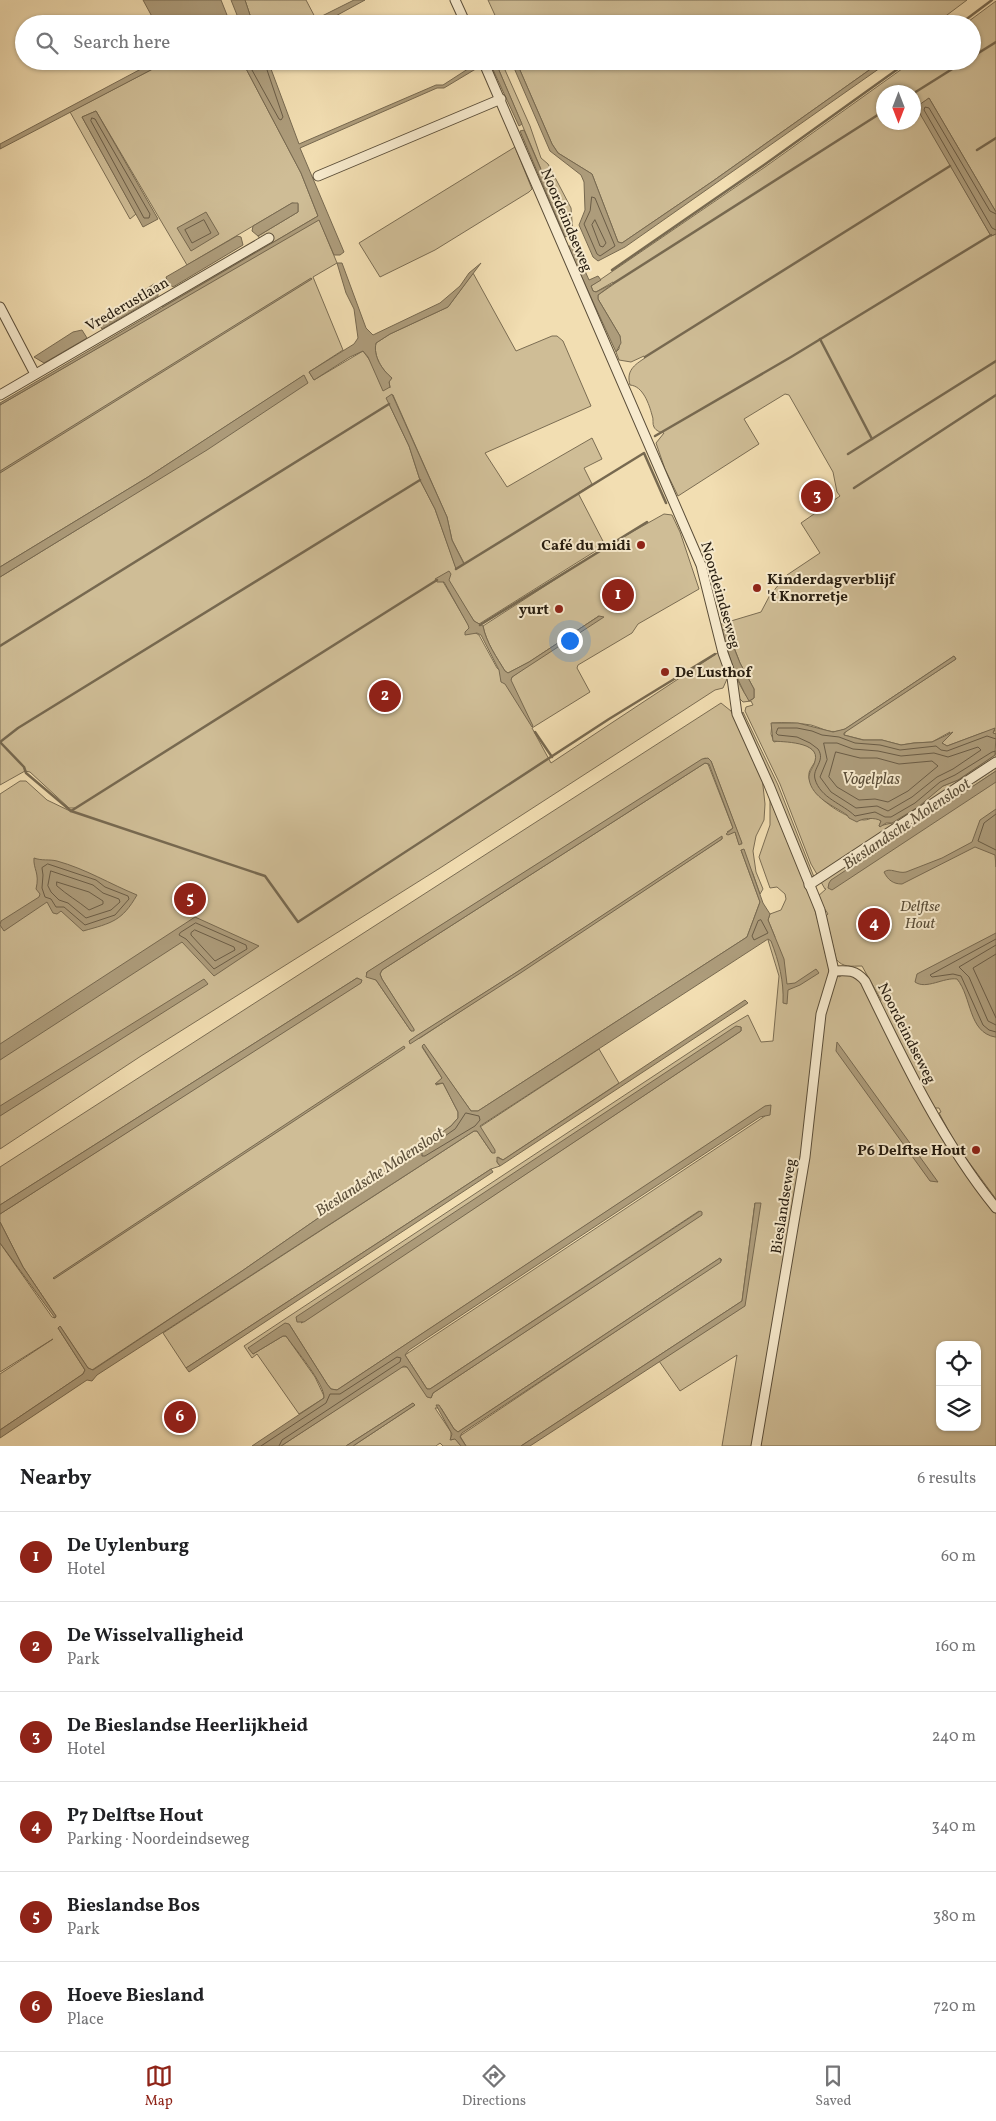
<!DOCTYPE html>
<html lang="en">
<head>
<meta charset="utf-8">
<style>
	body { margin:0; font-family:Vollkorn,serif; background:#f2f2f2; color:#202124 }
	.controls { position:absolute; right:15px; bottom:15px; display:grid; overflow:hidden; border-radius:10px; box-shadow:0 1px 4px #0004 }
	.controls button { width:45px; height:45px; display:grid; place-items:center; padding:0; border:0; border-bottom:1px solid #e0e0e0; background:#fff; color:#202124; font:25px sans-serif }
	.compass { position:absolute; left:876px; top:85px; width:45px; height:45px; border-radius:50%; background:#fff; box-shadow:0 1px 4px #0004; rotate:180deg }
	.you { position:absolute; left:569px; top:640px; width:18px; height:18px; margin:-12px; border:4px solid #fff; border-radius:50%; background:#1a73e8; box-shadow:0 0 0 8px #1a73e833 }
	.badge { display:grid; place-items:center; width:32px; height:32px; border-radius:50%; background:#8f2418; color:#fff; font-size:16px; font-weight:700 }
	.pin { position:absolute; translate:-50% -50%; border:2px solid #fff; box-shadow:0 1px 5px #0006 }
	.list { margin:0; padding:0; list-style:none }
	h2 { display:flex; justify-content:space-between; align-items:center; height:65px; margin:0; padding:0 20px; font-size:21px }
	h2 small { font-size:16px; font-weight:400; color:#757577 }
	.list li { display:grid; grid-template-columns:32px 1fr auto; gap:15px; align-items:center; box-sizing:border-box; height:90px; padding:0 20px; border-top:1px solid #e0e0e0 }
	.list b { display:block; font-size:19px; white-space:nowrap }
	.list p { margin:0; font-size:16px; white-space:nowrap; color:#757577 }
	.list em { font-size:16px; font-style:normal; color:#757577 }
	.icon { flex:none; width:28px; height:28px; fill:none; stroke:currentColor; stroke-width:2; stroke-linecap:round; stroke-linejoin:round }
	.map { position:relative; flex:none; width:996px; height:1446px; overflow:hidden }
	.search { position:absolute; background:#fff; box-shadow:0 1px 4px #0004; left:15px; right:15px; top:15px; height:55px; display:flex; align-items:center; gap:12px; box-sizing:border-box; padding:0 18px; border-radius:28px; color:#757577; font-size:19px }
	.sheet { height:605px; background:#fff }
	nav { display:flex; justify-content:space-around; align-items:center; box-sizing:border-box; height:70px; border-top:1px solid #e0e0e0; background:#fff; font-size:14px; color:#757577 }
	nav a { display:grid; justify-items:center; gap:2px }
	nav .on { color:#8f2418 }
	.map>svg:first-child { display:block }
	.green { fill:#cfbd96; stroke:#7b6d53; fill-rule:evenodd }
	.water { fill:#ad9c7b; stroke:#776950 }
	.lines { fill:none; stroke-linecap:round; stroke-linejoin:round }
	.shore { stroke:#6a5c46; stroke-width:1 }
	.stream { stroke:#776950; stroke-width:2.5 }
	.minor-casing { stroke:#5a4d38; stroke-width:11 }
	.minor { stroke:#f7eacd; stroke-width:9 }
	.poi-dot { fill:#8f2418; stroke:#f7eacd; stroke-width:2 }
	.labels { text-anchor:middle; stroke-width:4; stroke-linejoin:round; paint-order:stroke }
	.street-label { font-size:15px; fill:#271d10; stroke:#f7eacd }
	.poi-label { font-size:15px; font-weight:bold; fill:#271d10; stroke:#f7eacd; text-anchor:end }
	.park-label { font-size:15px; font-style:italic; fill:#594d38; stroke:#f7eacd }
	.water-label { font-size:16px; font-style:italic; fill:#5d503b; stroke:#f7eacd }
</style>
</head>
<body>
<div class="map">
<svg width="996" height="1446" viewBox="0 0 996 1446">
	<rect width="100%" height="100%" fill="#f2deb2"/>
	<filter id="stains"><feTurbulence type="fractalNoise" baseFrequency=".004" numOctaves="4"/><feColorMatrix values="0 0 0 0 .2 0 0 0 0 .09 0 0 0 0 .02 0 0 0 .5 -.17"/></filter>
	<radialGradient id="worn" r=".72"><stop offset=".6" stop-color="#630" stop-opacity="0"/><stop offset="1" stop-color="#630" stop-opacity=".3"/></radialGradient>
	<g class="green">
		<polygon points="245,0 306,0 316,19 306,24 253,24"/>
		<polygon points="488,0 967,0 935,24 499,24"/>
		<path d="M996 1V212L929 98 917 107 991 236 996 234V734L993 733 995 730 982 733 947 746 942 743 950 732 932 742 914 743 901 745 882 740H864L844 735 846 731 956 659 954 656 845 729C830 735 825 729 811 725 798 723 785 722 772 723L771 734 774 742C784 739 811 742 816 755 818 761 810 767 809 773 806 794 846 820 864 820 868 820 871 818 875 817L881 821 879 826 892 823 943 786 958 780 995 755 996 752V760L818 876 811 864 780 784 745 711 746 707 753 705 751 701 743 702 738 697 720 629H722L721 624 761 612 770 595 787 575 820 553 801 523 840 496 837 492 833 472 789 395 785 394 744 419 759 444 678 496 665 469 656 443 664 433C660 432 656 431 654 427 652 424 654 419 652 415 649 404 643 386 630 385 626 371 634 365 645 358L644 356 631 362 619 360 616 352 619 349 620 336 598 299V295L614 284 613 282 596 292 593 291 591 286 765 167 913 61H972V24H965ZM884 92H914V122H884ZM727 629 740 663 754 689V698L750 701C735 682 727 653 723 630Z"/>
		<polygon points="168,61 242,61 301,173 318,216 163,307 161,303 260,239 258,236 298,212 298,204 292,203 187,265 96,111 82,117 136,214 130,219 70,112"/>
		<polygon points="495,61 501,61 530,126 541,158 548,164 571,208 573,234 569,235"/>
		<polygon points="516,61 882,61 713,181 622,243 618,242 592,174 558,153 552,144"/>
		<polygon points="515,147 532,189 529,192 435,250 380,277 359,243"/>
		<path d="M319 219 337 263 313 277 343 350 309 372 314 380 363 351 390 388 389 381 392 378C382 370 373 356 376 343L390 334 448 307 473 273 516 351 552 336H557L563 341 591 406 485 453 507 487 592 438 602 459 584 468 592 484 578 493 605 545 479 624 474 621 446 578 442 580 472 631 479 635 497 668 511 680 512 677 599 616 529 662 508 673 505 671C497 658 486 642 483 626L607 546 664 514 672 515 680 532 699 589 638 624 632 633 578 665 577 668 590 692 532 728 551 763 719 652 727 679 723 688 715 690 440 868 141 1056 0 1149V794L20 781H26L47 800 70 811 75 808H69L30 772 25 771 0 785V577L114 507 303 376 148 477 0 567V405ZM393 395 447 517 452 540 464 563 456 568 435 509 420 480 409 446 389 404Z"/>
		<path d="M721 703 731 711 762 777 765 804 764 820 756 836 753 851 756 872 763 889 760 894 753 874 741 850 760 902 747 937 478 1111H471L424 1045 422 1047 442 1078 436 1085 443 1083 458 1112V1118L451 1126 242 1271 92 1370 88 1368 60 1326 58 1328 85 1370 83 1374 0 1430V1374L53 1339 0 1372V1243L52 1317 55 1318 56 1316 23 1267 0 1222V1214L362 981 357 978 0 1205V1167ZM705 758 711 761 742 844H739L735 832H727L733 828 708 764 705 763 382 970 380 974 382 979 414 1030 411 1031 376 980 366 973ZM722 837V839L420 1038 409 1041 517 972Z"/>
		<polygon points="743,712 778,785 814,877 810,876 741,715"/>
		<path d="M996 768V771L829 883 996 776V1199L957 1146 939 1113 941 1112 939 1108H933L879 1004 881 1000 862 966C851 966 843 968 836 959L826 916 828 914 817 897 826 889H825L821 882 972 782H975Z"/>
		<path d="M770 800 812 900 820 928 825 953 839 977C847 971 855 977 862 981L978 1190 996 1214V1446H722L737 1355 680 1391 659 1361 744 1306 755 1203 742 1301 521 1446H466L460 1436 722 1260 720 1258 458 1432 454 1429 441 1408H435L451 1432V1440L455 1438 461 1446H443L440 1443 436 1446H353L415 1405 413 1403 346 1446H281L401 1367H407L431 1398 433 1393 701 1215 699 1211 430 1389H427L405 1355 765 1116 766 1106 337 1390 331 1389 327 1384 289 1324 253 1354 283 1336H286L315 1377 324 1396V1398L299 1414 257 1354 252 1358 244 1346 731 1025 748 1015 761 1042 773 1041 779 976 768 940 775 937 768 920 770 914 781 910 786 899 785 894 777 887 770 888 759 857 770 825ZM741 1027V1031L717 1047 301 1323ZM940 1345H977V1427H940Z"/>
		<polygon points="599,1049 619,1083 503,1160 498,1157 497,1162 500,1166 491,1169 186,1368 163,1333 474,1131 477,1131 492,1153 480,1127"/>
	</g>
	<g class="water">
		<polygon points="143,0 221,0 227,15 210,24 156,24"/>
		<polygon points="231,0 245,0 253,24 226,24 237,15"/>
		<polygon points="354,0 365,0 321,24 306,24"/>
		<polygon points="156,61 168,61 0,149 0,144"/>
		<polygon points="242,61 268,61 299,144 436,85 443,85 474,65 473,61 476,61 479,67 444,88 437,88 300,148 344,252 340,255 334,255 319,220 0,405 0,403 318,216 301,173"/>
		<polygon points="489,61 495,61 522,124 519,126"/>
		<polygon points="511,61 516,61 552,144 558,153 592,174 618,242 622,243 713,181 882,61 890,61 625,247 598,261 593,257 579,225 585,210 584,182 581,175 550,151"/>
		<polygon points="929,98 996,212 996,234 991,236 916,107"/>
		<polygon points="96,111 158,219 143,227 82,117"/>
		<polygon points="524,130 569,235 565,237 520,131"/>
		<polygon points="292,203 298,203 298,212 258,236 252,231 253,226"/>
		<polygon points="206,212 219,234 191,251 177,228"/>
		<polygon points="237,236 241,237 243,245 173,287 168,283 166,277"/>
		<polygon points="573,244 589,280 598,276 601,280 591,286 593,291 596,292 614,283 598,295 598,299 620,336 621,343 616,352 568,247"/>
		<path d="M337 263H342L366 328 373 335 440 303 460 286 469 273 481 263 448 307 390 334 376 343C373 356 382 370 392 378L389 382 390 387 383 391 368 357 363 351 350 357 314 380 309 372 354 344 358 338 354 309 346 293Z"/>
		<polygon points="311,278 312,279 0,473 0,471"/>
		<polygon points="154,284 158,287 158,296 102,329 96,320"/>
		<polygon points="82,330 87,338 44,363 34,357 73,332"/>
		<polygon points="304,375 308,383 207,450 0,577 0,567 148,477"/>
		<polygon points="392,394 447,517 452,540 464,564 456,569 435,509 420,480 409,446 389,404 386,398"/>
		<path d="M449 571 451 574 449 580 474 621 483 626C486 642 497 658 505 671L508 673 529 662 599 616 604 617 512 677 511 680 533 726 532 727 505 684 501 682 499 670 481 635 477 633 465 635V632L469 628 468 625 444 582H437L435 579Z"/>
		<path d="M726 628 740 663 754 689V698L749 701C736 679 728 654 722 630Z"/>
		<path d="M954 656 956 659 844 733V735L863 740H882L901 745 914 743 932 742 953 732 942 743 947 746 995 728 993 733 996 734 995 755 958 780 943 786 918 807 892 823H886L880 827 879 826 881 821C876 817 861 818 857 822L849 818 847 815C834 806 812 798 809 779 808 772 814 767 815 761 821 741 781 742 773 741L771 723H798L833 732 845 729Z"/>
		<polygon points="708,758 711,761 742,843 739,845 735,832 728,835 726,834 733,828 709,764 705,763 382,970 380,974 382,979 414,1029 414,1031 411,1031 376,980 366,977 367,972 702,759"/>
		<polygon points="996,771 996,782 832,890 828,888 829,883 831,880"/>
		<path d="M996 809V867L995 855 975 847 902 884C893 884 888 880 884 872 890 867 898 874 906 872L942 858 972 842 980 820Z"/>
		<polygon points="722,836 722,839 519,974 410,1044 409,1041 416,1036 517,972"/>
		<path d="M744 849 763 903 770 914 768 920 784 959 787 984 795 983 816 969 819 973 800 985 788 990 787 1004 783 1003C784 981 779 962 771 941L768 939 480 1126 495 1150V1153H492L477 1131H474L97 1375 92 1381 87 1380 0 1438V1430L83 1374 85 1370 58 1328 60 1326 88 1368 93 1370 242 1271 451 1126 458 1118V1112L443 1083 435 1084 442 1078 422 1046 424 1044 471 1111H478L747 937 760 902 741 850Z"/>
		<path d="M34 858C42 861 49 859 57 861 86 869 110 884 137 895 122 921 112 923 83 931L61 911 57 914 53 913 47 902 4 931 0 925 1 921 39 897 40 894 36 889C40 873 33 869 34 858Z"/>
		<polygon points="195,917 259,946 214,976 182,942 0,1060 0,1044"/>
		<path d="M996 933V1037H995C968 1032 972 997 957 979 944 977 926 990 915 982L917 974Z"/>
		<polygon points="357,978 362,980 361,983 0,1214 0,1205"/>
		<polygon points="204,979 208,984 0,1116 0,1106"/>
		<polygon points="745,1000 748,1003 500,1166 497,1162 497,1157 503,1160"/>
		<polygon points="736,1026 741,1027 741,1031 717,1047 304,1322 297,1322 296,1317"/>
		<polygon points="837,1042 938,1182 930,1181 836,1051"/>
		<polygon points="404,1046 405,1048 54,1279 53,1278"/>
		<path d="M771 1105 770 1115 760 1117 409 1350 405 1355 427 1389H430L700 1211 702 1212V1215L433 1393 431 1398 427 1397 407 1367 404 1366 281 1446H252L324 1398C325 1384 295 1349 286 1336H283L253 1354 248 1348 285 1323 289 1324 327 1384 331 1389 337 1390 765 1106Z"/>
		<polygon points="491,1169 493,1172 189,1372 186,1368"/>
		<polygon points="755,1203 761,1203 745,1306 530,1446 521,1446 742,1301"/>
		<polygon points="0,1222 23,1267 56,1316 55,1318 0,1243"/>
		<polygon points="720,1258 721,1262 462,1433 460,1437 466,1446 461,1446 455,1439 450,1440 452,1434 436,1405 439,1405 454,1429 458,1432"/>
		<polygon points="413,1403 415,1405 353,1446 346,1446"/>
	</g>
	<g class="lines">
		<g class="shore">
			<polyline points="247,61 279,119 281,120 283,117 264,61"/>
			<polygon points="92,118 95,119 150,214 149,218 144,218 91,121"/>
			<polygon points="592,197 595,198 615,246 600,256 597,254 584,224 590,211"/>
			<polyline points="996,214 990,211 929,108 925,107 924,110 992,228 996,230"/>
			<polygon points="204,220 211,233 192,243 185,230"/>
			<polygon points="595,220 606,243 603,247 600,246 592,225"/>
			<path d="M996 739 987 736 947 751 941 750 936 746 900 750 880 745 855 743 839 737 822 735 812 731 797 728H778L776 733 778 735 797 737 810 743 818 749C826 761 812 768 815 779 820 798 843 804 855 816L875 812 885 817H891L915 803 940 782 955 775 992 752 996 751"/>
			<polygon points="824,743 837,743 853,749 878,751 901,756 934,753 948,757 978,747 981,750 953,769 937,777 912,797 888,811 877,806 856,808 831,792 820,777 827,760"/>
			<polygon points="836,752 860,758 877,758 899,764 932,761 938,766 908,791 888,802 875,799 859,800 837,787 829,777"/>
			<polyline points="996,814 984,823 978,841 996,850"/>
			<polygon points="48,864 96,880 105,887 128,896 129,899 115,915 85,925 64,907 56,907 51,899 45,897 42,888 43,875 42,868"/>
			<polygon points="51,871 93,885 103,893 119,899 120,902 111,910 86,918 68,903 59,900 51,892 48,886"/>
			<path d="M57 882 89 892 103 901V904L89 910C78 901 67 895 57 886Z"/>
			<polygon points="761,920 768,933 754,940 752,936 758,921"/>
			<polygon points="196,923 246,945 247,949 214,969 186,939 179,935 180,933"/>
			<polygon points="195,930 234,947 235,950 215,961 191,935 191,933"/>
			<polyline points="996,939 930,975 932,977 953,974 961,976 983,1025 989,1030 996,1032"/>
			<polyline points="996,945 959,967 969,977 988,1021 996,1025"/>
			<polyline points="996,954 973,968 996,1018"/>
			<polygon points="466,1113 479,1116 480,1120 475,1126 425,1156 422,1156 422,1152 455,1129"/>
			<polyline points="261,1446 326,1403 330,1394 340,1394 397,1357 401,1358 400,1362 282,1440 279,1446"/>
		</g>
		<g class="stream">
			<polyline points="960,24 992,0"/>
			<polyline points="972,57 996,42"/>
			<polyline points="914,93 965,61"/>
			<polyline points="977,150 996,138"/>
			<polyline points="612,270 764,165 909,61"/>
			<polyline points="614,283 884,111"/>
			<polyline points="820,339 872,439"/>
			<polyline points="645,357 950,166"/>
			<polyline points="655,436 791,357 991,235"/>
			<polyline points="848,454 996,361"/>
			<polyline points="420,480 18,728 0,742 24,767 26,773 71,811 265,876 298,922 609,719 715,654"/>
			<polyline points="854,488 996,395"/>
			<polyline points="456,569 644,453 666,503"/>
			<polyline points="480,625 647,522"/>
			<polyline points="0,646 389,404"/>
			<polyline points="535,732 552,757"/>
			<polyline points="71,811 437,580"/>
		</g>
		<g class="minor-casing">
			<g id="minor">
				<polyline points="455,0 466,24"/>
				<polyline points="483,61 701,565 723,653 732,678 737,714 769,785 820,910 834,971 821,1014 805,1157 756,1446"/>
				<polyline points="318,176 501,99"/>
				<polyline points="0,307 35,374"/>
				<polyline points="0,395 269,238"/>
				<polyline points="809,885 996,762"/>
				<path d="M834 971C848 970 856 970 865 981 903 1059 941 1140 996 1208"/>
			</g>
		</g>
		<use href="#minor" class="minor"/>
	</g>
	<g class="poi-dot">
		<circle cx="641" cy="545" r="5"/>
		<circle cx="757" cy="588" r="5"/>
		<circle cx="559" cy="609" r="5"/>
		<circle cx="665" cy="672" r="5"/>
		<circle cx="976" cy="1150" r="5"/>
	</g>
	<g class="labels">
		<g class="street-label">
			<text transform="translate(567 220) rotate(67)" y="5">Noordeindseweg</text>
			<text transform="translate(127 304) rotate(-30)" y="5">Vrederustlaan</text>
			<text transform="translate(721 595) rotate(74)" y="5">Noordeindseweg</text>
			<text transform="translate(907 1033) rotate(63)" y="5">Noordeindseweg</text>
			<text transform="translate(783 1206) rotate(-81)" y="5">Bieslandseweg</text>
		</g>
		<g class="poi-label">
			<text x="631" y="550">Café du midi</text>
			<text x="767" y="584" text-anchor="start">Kinderdagverblijf<tspan x="767" dy="17">'t Knorretje</tspan></text>
			<text x="549" y="614">yurt</text>
			<text x="675" y="677" text-anchor="start">De Lusthof</text>
			<text x="966" y="1155">P6 Delftse Hout</text>
		</g>
		<g class="park-label">
			<text x="920" y="911">Delftse<tspan x="920" dy="17">Hout</tspan></text>
		</g>
		<g class="water-label">
			<text x="871" y="784">Vogelplas</text>
			<text transform="translate(906 823) rotate(-34)" y="6">Bieslandsche Molensloot</text>
			<text transform="translate(379 1171) rotate(-33)" y="6">Bieslandsche Molensloot</text>
		</g>
	</g>
	<rect width="100%" height="100%" filter="url(#stains)"/>
	<rect width="100%" height="100%" fill="url(#worn)"/>
</svg>
<div class="controls">
<button><svg class="icon" aria-label="locate" viewBox="0 0 24 24"><circle cx="12" cy="12" r="6"/><path d="M12 2v4M12 18v4M2 12h4M18 12h4"/></svg></button>
<button><svg class="icon" aria-label="layers" viewBox="0 0 24 24"><path d="M12 4l9 5-9 5-9-5zM3 14l9 5 9-5"/></svg></button>
</div>
<svg class="compass" viewBox="-18 -18 36 36"><path d="M0-13l5 13h-10z" fill="#e53935"/><path d="M0 13l5-13h-10z" fill="#757577"/></svg>
<div class="you"></div>
<div class="pin badge" style="left:618px;top:595px">1</div>
<div class="pin badge" style="left:385px;top:696px">2</div>
<div class="pin badge" style="left:817px;top:496px">3</div>
<div class="pin badge" style="left:874px;top:924px">4</div>
<div class="pin badge" style="left:190px;top:899px">5</div>
<div class="pin badge" style="left:180px;top:1417px">6</div>
<div class="search"><svg class="icon" aria-label="search" viewBox="0 0 24 24"><circle cx="10" cy="10" r="6"/><path d="M15 15l6 6"/></svg>Search here</div>
</div>
<section class="sheet">
<h2>Nearby<small>6 results</small></h2>
<ul class="list">
<li><span class="badge">1</span><div><b>De Uylenburg</b><p>Hotel</p></div><em>60 m</em></li>
<li><span class="badge">2</span><div><b>De Wisselvalligheid</b><p>Park</p></div><em>160 m</em></li>
<li><span class="badge">3</span><div><b>De Bieslandse Heerlijkheid</b><p>Hotel</p></div><em>240 m</em></li>
<li><span class="badge">4</span><div><b>P7 Delftse Hout</b><p>Parking · Noordeindseweg</p></div><em>340 m</em></li>
<li><span class="badge">5</span><div><b>Bieslandse Bos</b><p>Park</p></div><em>380 m</em></li>
<li><span class="badge">6</span><div><b>Hoeve Biesland</b><p>Place</p></div><em>720 m</em></li>
</ul>
</section>
<nav>
<a class="on"><svg class="icon" aria-label="map" viewBox="0 0 24 24"><path d="M3 6l6-2 6 2 6-2v14l-6 2-6-2-6 2zM9 4v14M15 6v14"/></svg>Map</a>
<a><svg class="icon" aria-label="directions" viewBox="0 0 24 24"><path d="M12 3l9 9-9 9-9-9zM9 14v-3h6M13 9l2 2-2 2"/></svg>Directions</a>
<a><svg class="icon" aria-label="saved" viewBox="0 0 24 24"><path d="M7 4h10v16l-5-4-5 4z"/></svg>Saved</a>
</nav>
</body>
</html>
